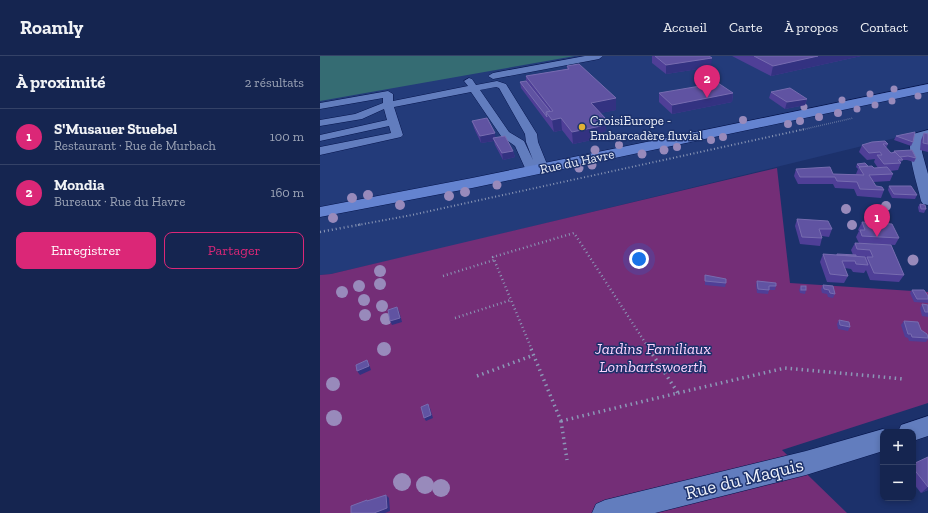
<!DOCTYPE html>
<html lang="fr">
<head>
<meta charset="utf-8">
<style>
	body { margin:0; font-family:"Zilla Slab",serif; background:#1e2d57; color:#f1f3f6 }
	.controls { position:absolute; right:12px; bottom:12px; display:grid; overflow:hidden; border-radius:8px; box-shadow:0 2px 6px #0003 }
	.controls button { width:36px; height:36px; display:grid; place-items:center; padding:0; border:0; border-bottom:1px solid #344267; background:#152550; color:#f1f3f6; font:20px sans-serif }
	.you { position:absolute; left:319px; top:203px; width:14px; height:14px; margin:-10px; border:3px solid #fff; border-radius:50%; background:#1a73e8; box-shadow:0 0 0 6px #1a73e833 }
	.badge { display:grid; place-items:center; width:26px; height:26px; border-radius:50%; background:#db2777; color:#fff; font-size:13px; font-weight:700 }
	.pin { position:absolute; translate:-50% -33px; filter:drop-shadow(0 1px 2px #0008) }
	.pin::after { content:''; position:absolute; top:21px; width:14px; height:12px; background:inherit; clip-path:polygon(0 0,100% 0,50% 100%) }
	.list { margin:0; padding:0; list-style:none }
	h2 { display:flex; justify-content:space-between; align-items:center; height:52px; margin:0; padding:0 16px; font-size:17px }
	h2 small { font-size:13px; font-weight:400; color:#9da5b7 }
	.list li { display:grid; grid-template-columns:26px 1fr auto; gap:12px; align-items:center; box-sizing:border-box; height:56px; padding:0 16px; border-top:1px solid #344267 }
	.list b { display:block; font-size:15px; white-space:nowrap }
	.list p { margin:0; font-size:13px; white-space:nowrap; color:#9da5b7 }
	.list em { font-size:13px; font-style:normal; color:#9da5b7 }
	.actions { display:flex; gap:8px; padding:12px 16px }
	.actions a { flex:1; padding:9px 0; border:1px solid #db2777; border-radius:8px; text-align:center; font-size:14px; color:#db2777 }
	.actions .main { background:#db2777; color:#fff }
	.map { position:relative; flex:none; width:608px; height:457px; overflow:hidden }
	header { display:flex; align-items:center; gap:24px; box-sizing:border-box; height:56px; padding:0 20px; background:#152550; border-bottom:1px solid #344267 }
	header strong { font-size:19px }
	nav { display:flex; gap:22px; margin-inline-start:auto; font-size:14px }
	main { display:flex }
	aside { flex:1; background:#152550 }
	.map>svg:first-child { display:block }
	.built { fill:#233b7a }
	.green { fill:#742e77 }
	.water { fill:#356c73 }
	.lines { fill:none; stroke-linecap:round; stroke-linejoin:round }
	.minor-casing { stroke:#06154d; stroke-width:1 }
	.major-casing { stroke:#06154d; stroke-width:1 }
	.path-far3 { stroke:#8c98b7; stroke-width:1.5; stroke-dasharray:0.5 1.5; stroke-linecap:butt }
	.path-far2 { stroke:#8c98b7; stroke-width:2; stroke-dasharray:1 2.5; stroke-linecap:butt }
	.path-far1 { stroke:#8c98b7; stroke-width:2.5; stroke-dasharray:1 3; stroke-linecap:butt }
	.path { stroke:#8c98b7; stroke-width:3.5; stroke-dasharray:1.5 4; stroke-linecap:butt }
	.minor { fill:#627dbe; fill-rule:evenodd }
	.major { fill:#6483d0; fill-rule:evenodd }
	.tree { fill:#988abb }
	.wall { fill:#4f3f97 }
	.shaded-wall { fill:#333281 }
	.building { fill:#6053a2; stroke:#776cb0 }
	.poi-dot { fill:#e0b034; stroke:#1c316b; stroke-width:1.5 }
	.labels { text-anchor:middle; stroke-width:3; stroke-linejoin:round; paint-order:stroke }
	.far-poi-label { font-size:13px; fill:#eff2fa; stroke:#1c316b; text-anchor:start }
	.far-street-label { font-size:13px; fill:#eff2fa; stroke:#1c316b }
	.park-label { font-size:16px; font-style:italic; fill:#fdd3fd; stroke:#1c316b }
	.near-street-label { font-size:19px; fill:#eff2fa; stroke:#1c316b }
</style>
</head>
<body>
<header>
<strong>Roamly</strong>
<nav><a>Accueil</a><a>Carte</a><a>À propos</a><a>Contact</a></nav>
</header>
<main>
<aside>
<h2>À proximité<small>2 résultats</small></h2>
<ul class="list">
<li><span class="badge">1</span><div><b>S'Musauer Stuebel</b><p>Restaurant · Rue de Murbach</p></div><em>100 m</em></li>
<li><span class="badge">2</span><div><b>Mondia</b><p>Bureaux · Rue du Havre</p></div><em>160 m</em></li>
</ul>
<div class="actions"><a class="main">Enregistrer</a><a>Partager</a></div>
</aside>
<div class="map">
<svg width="608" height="457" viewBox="0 0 608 457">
	<rect width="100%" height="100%" fill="#1c316b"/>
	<polygon class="built" points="0,0 608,0 608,74 145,187 11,218 0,219"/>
	<polygon class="green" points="457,112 470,227 608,236 608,347 462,394 527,457 0,457 0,219 11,218"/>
	<polygon class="water" points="0,0 255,0 0,45"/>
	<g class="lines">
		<g class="minor-casing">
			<g id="minor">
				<polygon points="265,0 283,0 279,3 173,23 168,20 173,17"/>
				<path d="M149 22 152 23 156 29 177 25 186 28 217 78 218 86 229 113 228 116H218L215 109 213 112H205L195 90 181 80 151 36 74 51 83 79 81 81 0 99V91L71 77 69 70 0 85V79L67 64 64 53 42 63 0 70V64L35 58 63 47V42L0 53V47L68 35 73 38V45L148 30 144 25ZM176 31 179 32 205 78 206 86 213 104 204 85 189 76 160 34Z"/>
				<path d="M608 74V81L603 82 602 96 608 118V149L603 148 601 145C598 129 584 91 593 78Z"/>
				<polygon points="608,360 608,380 593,385 593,376 578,376 581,369"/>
				<polygon points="563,373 570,376 563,376 563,395 486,419 335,457 272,457 276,448 285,444 486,395"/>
			</g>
		</g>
		<g class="major-casing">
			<polygon id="major" points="608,28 608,36 152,132 0,161 0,151 152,122"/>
		</g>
		<polyline class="path-far3" points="481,74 533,62"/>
		<polyline class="path-far2" points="38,169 92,159 485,73"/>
		<g class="path-far1">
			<polyline points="0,176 43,168"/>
			<polyline points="123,220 174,204"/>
			<polyline points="135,262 191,244"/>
			<polyline points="212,294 173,201 254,177 330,294"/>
		</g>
		<g class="path">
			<polyline points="211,293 241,365"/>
			<polyline points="157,320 214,299"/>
			<polyline points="358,337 465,312 584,323"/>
			<polyline points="241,365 247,404"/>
			<polyline points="241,365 358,337 329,293"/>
		</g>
		<use href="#minor" class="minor"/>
		<use href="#major" class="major"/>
	</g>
	<g class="tree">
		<circle cx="574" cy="33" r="3.5"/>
		<circle cx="550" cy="38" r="3.5"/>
		<circle cx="598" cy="40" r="3.5"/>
		<circle cx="522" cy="44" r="3.5"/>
		<circle cx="572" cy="45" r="3.5"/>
		<circle cx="555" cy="49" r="3.5"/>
		<circle cx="484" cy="51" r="3.5"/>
		<circle cx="537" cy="53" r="3.5"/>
		<circle cx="518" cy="57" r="4"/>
		<circle cx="499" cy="61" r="4"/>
		<circle cx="423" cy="64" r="4"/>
		<circle cx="480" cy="65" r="4"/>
		<circle cx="468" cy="68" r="4"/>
		<circle cx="403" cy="81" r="4"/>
		<circle cx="391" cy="84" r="4"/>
		<circle cx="299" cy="89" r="4"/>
		<circle cx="357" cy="91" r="4"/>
		<circle cx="275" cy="94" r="4.5"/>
		<circle cx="344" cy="94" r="4.5"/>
		<circle cx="322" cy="98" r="4.5"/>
		<circle cx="272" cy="109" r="4.5"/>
		<circle cx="259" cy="112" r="4.5"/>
		<circle cx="177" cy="129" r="4.5"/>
		<circle cx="145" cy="136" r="5"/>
		<circle cx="48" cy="139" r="5"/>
		<circle cx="129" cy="140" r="5"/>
		<circle cx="32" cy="142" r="5"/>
		<circle cx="80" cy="149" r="5"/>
		<circle cx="566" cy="150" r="5"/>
		<circle cx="526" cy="153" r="5"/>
		<circle cx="13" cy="162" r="5"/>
		<circle cx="532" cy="169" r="5"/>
		<circle cx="593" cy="204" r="5.5"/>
		<circle cx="60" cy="215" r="6"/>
		<circle cx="60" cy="228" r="6"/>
		<circle cx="39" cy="230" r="6"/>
		<circle cx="22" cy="236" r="6"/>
		<circle cx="44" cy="244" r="6"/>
		<circle cx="62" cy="250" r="6"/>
		<circle cx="45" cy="259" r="6"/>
		<circle cx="66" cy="263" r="6"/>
		<circle cx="64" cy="293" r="7"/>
		<circle cx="13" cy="328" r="7"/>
		<circle cx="14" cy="362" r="8"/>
		<circle cx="82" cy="426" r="9"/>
		<circle cx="105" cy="429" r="9"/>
		<circle cx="121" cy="432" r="9"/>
	</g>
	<g class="wall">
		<polygon points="332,0 389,0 391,11 346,18 332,7"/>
		<polygon points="412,0 541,0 451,20"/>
		<polygon points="247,10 296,42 296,54 280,57 286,75 281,77 281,82 253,88 242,74 234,76 201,32 200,26 206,25 206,20 247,13"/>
		<polygon points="451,36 487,43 485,49 465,53 449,42"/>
		<polygon points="339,37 413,37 412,46 352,58 339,46"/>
		<polygon points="152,65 193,95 195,101 183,104 175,89 174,85 161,87 154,72"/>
		<polygon points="604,77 608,78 608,96 600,94 601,84"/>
		<polygon points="576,80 593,86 591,90 574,84"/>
		<polygon points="568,88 566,92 571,97 573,96 574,95 596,102 594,106 587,104 582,104 578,114 570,115 573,118 570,125 553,126 556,130 564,134 561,142 537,140 534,133 515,132 513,128 478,128 474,120 476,113 513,118 536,118 538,113 536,111 537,108 554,112 558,112 554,106 555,103 547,104 539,96 542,89"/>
		<polygon points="569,130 597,139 595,143 572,142 568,134"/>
		<polygon points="600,148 606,153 604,157 599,156 598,151"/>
		<polygon points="477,163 512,173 509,181 502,180 502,182 500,190 480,188 475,170"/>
		<polygon points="542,166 579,182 575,189 539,187 536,181 539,175 538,174"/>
		<polygon points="535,187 571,189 584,219 579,226 550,224 546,214 544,217 533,216 531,213 525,212 528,220 524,227 507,226 500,206 503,198 516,199 517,198 533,199 531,194"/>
		<polygon points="385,219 406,227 405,231 385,229"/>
		<polygon points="437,225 456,230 455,234 449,234 448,238 437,237 436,229"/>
		<polygon points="503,229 515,238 513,242 508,241 507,238 502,237 501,233"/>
		<polygon points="481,230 486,234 485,238 480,237 479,234"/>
		<polygon points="592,234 608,240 608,247 594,246 590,237"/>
		<polygon points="602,248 608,249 608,261 602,260 600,252"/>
		<polygon points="519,264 530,271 528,275 518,273 517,268"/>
		<polygon points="584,265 601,274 608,280 608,283 606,286 589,285 588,282 585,281 581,269"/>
		<polygon points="608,401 608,434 601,437 593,427 593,408"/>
	</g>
	<g class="shaded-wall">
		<polygon points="498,0 541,0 451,20 453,10"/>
		<polygon points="392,2 391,11 346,18 346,9"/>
		<polygon points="413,37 412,46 352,58 352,49"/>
		<polygon points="296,42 296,54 272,59 271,47"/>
		<polygon points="487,43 485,49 465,53 467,46"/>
		<polygon points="241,62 242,74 234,76 232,64"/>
		<polygon points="286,63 286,75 281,77 281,82 253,88 252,76 277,65"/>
		<polygon points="175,77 176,84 173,82 174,85 161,87 160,80"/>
		<polygon points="193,95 195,101 183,104 182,97"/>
		<polygon points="77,251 79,255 82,266 72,269 70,265"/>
		<polygon points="47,304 49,308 51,314 40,319 37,315"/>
		<polygon points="108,348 110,352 113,362 106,365 104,362"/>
		<polygon points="608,431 608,434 601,437"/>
		<polygon points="66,439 69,442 70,455 65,457 54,457"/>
	</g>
	<g class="building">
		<polygon points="335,0 389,0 392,2 346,9"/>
		<polygon points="434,0 498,0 453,10"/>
		<polygon points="259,8 296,42 271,47 286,63 277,65 281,70 252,76 241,62 232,64 226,56 233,55 206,20 249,13 247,10"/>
		<polygon points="206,25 230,55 226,56 227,61 200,26"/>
		<polygon points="398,27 413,37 352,49 339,37"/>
		<polygon points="470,32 487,43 467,46 451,36"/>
		<polygon points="167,62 175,77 160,80 152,65"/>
		<polygon points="595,76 593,86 576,80"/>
		<polygon points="604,77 608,78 608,88 603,87"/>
		<polygon points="185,80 193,95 182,97 173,82"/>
		<polygon points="565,85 568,88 563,88 571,97 576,96 583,104 578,104 581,107 564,108 557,99 562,99 560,96 549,97 542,89 552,86"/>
		<polygon points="592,94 596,102 588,100 580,101 574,95"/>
		<polygon points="545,107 548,110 540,111 537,108"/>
		<polygon points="552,110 554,112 567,111 573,118 549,119 556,130 562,131 564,134 540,133 537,126 517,125 515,121 480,121 476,113 510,111 513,118 544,119 539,111"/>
		<polygon points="569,130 591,130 597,139 574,138"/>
		<polygon points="600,148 605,149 606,153 601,153"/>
		<polygon points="477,163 508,165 512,173 499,173 502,182 482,181"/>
		<polygon points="542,166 572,168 579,182 542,180 540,174 545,174"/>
		<polygon points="535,187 571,189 584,219 554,217 547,201 553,201 550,194 537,193"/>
		<polygon points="503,198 545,201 548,209 536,208 535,205 522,205 528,220 510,218"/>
		<polygon points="517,198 536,199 536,200 517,199"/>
		<polygon points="385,219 406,223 406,227 385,225"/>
		<polygon points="437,225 456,227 456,230 449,230 449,234 438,233"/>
		<polygon points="503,229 513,230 515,238 510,237 509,234 504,233"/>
		<rect x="481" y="230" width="5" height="4"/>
		<polygon points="592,234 604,234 608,240 608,243 597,243"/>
		<polygon points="602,248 608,249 608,256 605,256"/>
		<polygon points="77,251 80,262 70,265 68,254"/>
		<polygon points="519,264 529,266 530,271 520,269"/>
		<polygon points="584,265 598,266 601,274 607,278 608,282 592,281 591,278 588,278"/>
		<polygon points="47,304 49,310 37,315 36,309"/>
		<polygon points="108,348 111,359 104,362 101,351"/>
		<polygon points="608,401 608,431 593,412 593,408"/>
		<polygon points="66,439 67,452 54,457 31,457 31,450 47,444 47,445"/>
	</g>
	<circle class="poi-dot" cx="262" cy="71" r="4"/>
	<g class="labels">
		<g class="far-poi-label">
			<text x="270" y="69">CroisiEurope -<tspan x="270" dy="15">Embarcadère fluvial</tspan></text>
		</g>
		<g class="far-street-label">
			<text transform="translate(257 105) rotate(-12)" y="5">Rue du Havre</text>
		</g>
		<g class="park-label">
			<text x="333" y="298">Jardins Familiaux<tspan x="333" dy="18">Lombartswoerth</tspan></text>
		</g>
		<g class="near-street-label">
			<text transform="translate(424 422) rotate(-14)" y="7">Rue du Maquis</text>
		</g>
	</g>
</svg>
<div class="controls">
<button>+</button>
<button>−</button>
</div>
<div class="you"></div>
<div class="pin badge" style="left:557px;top:181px">1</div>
<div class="pin badge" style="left:387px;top:42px">2</div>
</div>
</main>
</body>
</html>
